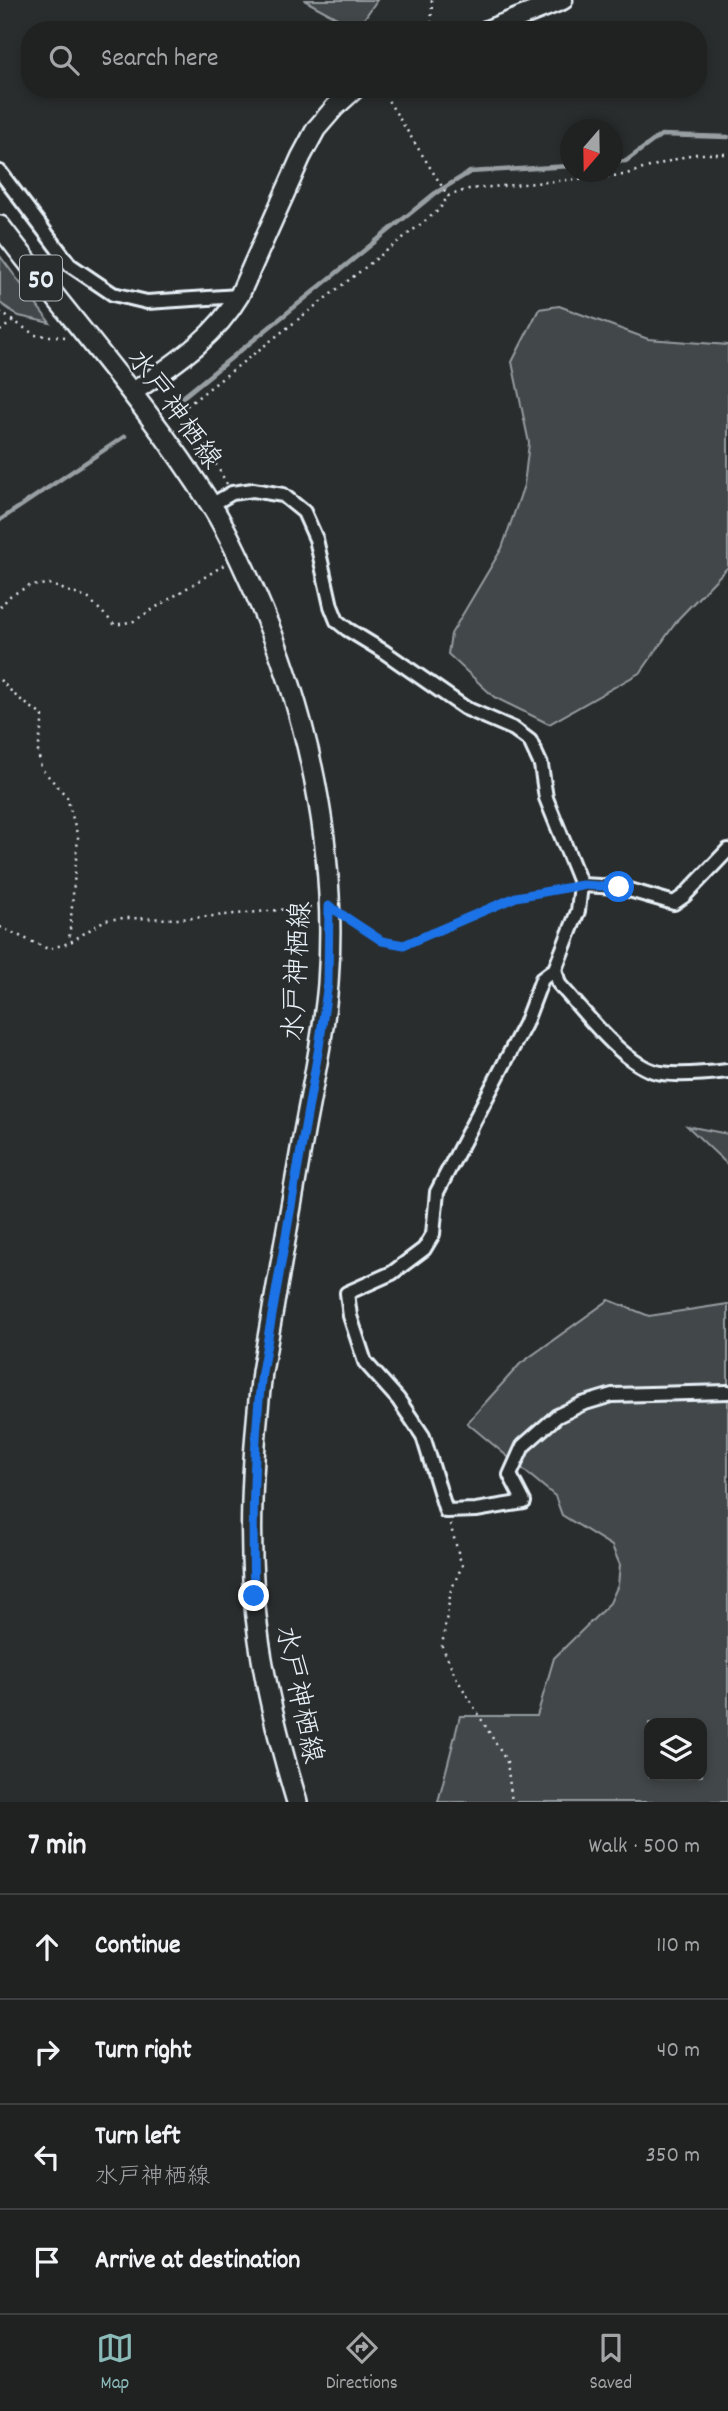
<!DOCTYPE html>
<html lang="en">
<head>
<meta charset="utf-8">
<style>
	body { margin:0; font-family:Dekko,"Klee One",sans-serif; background:#2d2f2f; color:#f1f3f6 }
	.controls { position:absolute; right:21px; bottom:21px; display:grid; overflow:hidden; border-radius:14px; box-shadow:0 4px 10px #0003 }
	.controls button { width:63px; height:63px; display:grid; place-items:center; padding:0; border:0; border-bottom:2px solid #3d3f40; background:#202222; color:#f1f3f6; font:35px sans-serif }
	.compass { position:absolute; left:560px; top:119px; width:63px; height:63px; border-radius:50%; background:#202222; box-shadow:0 4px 10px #0003; rotate:200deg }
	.stop { position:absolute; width:21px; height:21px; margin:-16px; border:5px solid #1a73e8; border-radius:50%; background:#fff }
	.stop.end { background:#1a73e8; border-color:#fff; box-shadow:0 2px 7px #0008 }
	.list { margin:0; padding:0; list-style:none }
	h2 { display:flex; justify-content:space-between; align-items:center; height:91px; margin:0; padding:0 28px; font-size:30px }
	h2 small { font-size:23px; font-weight:400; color:#a2a4a5 }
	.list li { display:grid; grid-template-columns:46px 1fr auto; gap:21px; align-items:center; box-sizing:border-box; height:105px; padding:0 28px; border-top:2px solid #3d3f40 }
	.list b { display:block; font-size:26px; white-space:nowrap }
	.list p { margin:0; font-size:23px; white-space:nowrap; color:#a2a4a5 }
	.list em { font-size:23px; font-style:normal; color:#a2a4a5 }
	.icon { flex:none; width:38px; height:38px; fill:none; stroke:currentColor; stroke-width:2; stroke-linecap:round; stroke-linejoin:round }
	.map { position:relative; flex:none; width:728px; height:1802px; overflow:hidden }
	.search { position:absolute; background:#202222; box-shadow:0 4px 10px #0003; left:21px; right:21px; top:21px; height:77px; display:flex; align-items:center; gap:18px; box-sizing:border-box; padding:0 24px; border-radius:28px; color:#a2a4a5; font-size:26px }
	.sheet { height:511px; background:#202222 }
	nav { display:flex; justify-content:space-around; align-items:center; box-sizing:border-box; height:98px; border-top:2px solid #3d3f40; background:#202222; font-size:19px; color:#a2a4a5 }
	nav a { display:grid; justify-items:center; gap:4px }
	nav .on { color:#8bbbb9 }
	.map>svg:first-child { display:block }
	.green { fill:#424648; stroke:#959ca0; stroke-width:2; fill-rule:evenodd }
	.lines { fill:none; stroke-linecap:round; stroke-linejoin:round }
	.stream { stroke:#989fa3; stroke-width:4.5 }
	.street-casing { stroke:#e8f1f8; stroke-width:18 }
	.secondary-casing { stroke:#e8f1f8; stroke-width:23 }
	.primary-casing { stroke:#e8f1f8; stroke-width:24 }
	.path { stroke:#e8f1f8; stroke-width:2.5; stroke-dasharray:2 5; stroke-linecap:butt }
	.street { stroke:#2a2d2e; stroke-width:12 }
	.secondary { stroke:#2a2d2e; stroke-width:18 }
	.primary { stroke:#2a2d2e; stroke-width:19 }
	.route { stroke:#1a73e8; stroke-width:9 }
	.labels { text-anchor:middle; stroke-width:5; stroke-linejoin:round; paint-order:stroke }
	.shield { fill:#2a2d2e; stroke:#afb6bb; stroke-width:2 }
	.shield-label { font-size:26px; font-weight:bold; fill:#e8f1f8 }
	.street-label { font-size:28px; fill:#e8f1f8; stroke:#2a2d2e }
</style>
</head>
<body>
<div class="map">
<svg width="728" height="1802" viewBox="0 0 728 1802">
	<rect width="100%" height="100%" fill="#2a2d2e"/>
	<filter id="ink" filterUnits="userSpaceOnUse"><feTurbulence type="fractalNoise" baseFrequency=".0143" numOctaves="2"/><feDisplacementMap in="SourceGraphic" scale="14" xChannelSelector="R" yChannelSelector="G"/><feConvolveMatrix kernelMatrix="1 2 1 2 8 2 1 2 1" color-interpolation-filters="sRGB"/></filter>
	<g filter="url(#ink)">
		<g class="green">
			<polygon points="304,0 377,0 357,29"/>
			<polygon points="0,256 50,323 19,316 0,303"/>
			<polygon points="559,306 648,339 728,345 728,567 679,618 641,672 549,724 494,697 448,654 451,634 502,548 524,485 529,443 512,362 539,309"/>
			<polygon points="687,1126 728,1134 728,1165"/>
			<path d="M609 1300 649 1316 728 1304V1802H438L460 1716H537L554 1658 610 1603 618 1585 620 1565 612 1546 562 1515 555 1496 467 1423 520 1364ZM649 1723H702V1776H649Z"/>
		</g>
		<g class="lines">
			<g class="stream">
				<polyline points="612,162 626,161 661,135 728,137"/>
				<polyline points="183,397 434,194 470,172 570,166"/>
				<polyline points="0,520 125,436"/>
			</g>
			<g class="street-casing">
				<g id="street">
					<polyline points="0,172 70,265 113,294 147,302 239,296"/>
					<polyline points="211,505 232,493 253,490 283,495 304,512 316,539 331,606 337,621 347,629 383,651 465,708 514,729 530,741 541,765 546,798 581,885 578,911 555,969 542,979 525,1024 437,1192 433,1234 424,1249 392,1273 347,1293 350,1316 365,1362 398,1399 423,1436 446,1511 476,1510 524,1502 510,1475 523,1446 557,1416 582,1404 612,1395 728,1392"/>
					<polyline points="581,885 619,887 674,903 684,896 728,850"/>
					<path d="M555 969 559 984C583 1010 620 1060 653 1071 670 1077 710 1073 728 1071"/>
				</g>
			</g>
			<g class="secondary-casing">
				<g id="secondary">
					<polyline points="487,30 563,0"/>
					<path d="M132 393C172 365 213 340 239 296L301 157 316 129 335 107 355 89"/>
				</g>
			</g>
			<g class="primary-casing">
				<path id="primary" d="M0 226C70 319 149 406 211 505 228 531 240 560 253 588 308 711 338 848 328 984 324 1033 313 1083 304 1132 290 1212 276 1292 262 1372 252 1459 246 1552 259 1640 267 1695 281 1749 297 1802"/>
			</g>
			<g class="path">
				<polyline points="431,30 432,0"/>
				<polyline points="381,89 448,196 469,189 623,175 693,154 728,154"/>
				<polyline points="0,312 35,335 66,337"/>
				<polyline points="0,331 13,321"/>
				<polyline points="227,484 184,408 439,210 448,196"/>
				<polyline points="0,607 10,596 29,586 49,584 89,599 115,625 134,621 224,565"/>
				<polyline points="0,680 17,697 43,716 38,752 41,768 67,797 78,837 69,941"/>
				<polyline points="347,919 382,941 404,945 516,897 567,888"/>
				<polyline points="0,927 48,949 69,943 105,920 124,918 181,919 312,907"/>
				<polyline points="450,1524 462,1566 451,1590 442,1646 457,1679 507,1762 512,1802"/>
			</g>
			<use href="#street" class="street"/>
			<use href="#secondary" class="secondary"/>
			<use href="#primary" class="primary"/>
		</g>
	</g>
	<g class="lines" filter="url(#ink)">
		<path class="route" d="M254 1596C252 1521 253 1446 262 1372L319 1047 328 983 329 906 382 941 404 945 516 897 582 885 619 887"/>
	</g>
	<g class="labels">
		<rect class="shield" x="20" y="255.5" width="42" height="45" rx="5"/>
		<g class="shield-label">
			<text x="41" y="287">50</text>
		</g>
		<g class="street-label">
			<text transform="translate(176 408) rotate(54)" y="10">水戸神栖線</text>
			<text transform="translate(295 971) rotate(-87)" y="10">水戸神栖線</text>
			<text transform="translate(301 1694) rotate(78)" y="10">水戸神栖線</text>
		</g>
	</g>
</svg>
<div class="controls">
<button><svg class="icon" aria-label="layers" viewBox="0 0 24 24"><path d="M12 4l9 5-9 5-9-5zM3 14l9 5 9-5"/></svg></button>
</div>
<svg class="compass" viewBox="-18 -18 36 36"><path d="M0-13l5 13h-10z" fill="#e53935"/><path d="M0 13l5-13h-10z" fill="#a2a4a5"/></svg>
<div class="stop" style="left:619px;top:887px"></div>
<div class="stop end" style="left:254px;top:1596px"></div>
<div class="search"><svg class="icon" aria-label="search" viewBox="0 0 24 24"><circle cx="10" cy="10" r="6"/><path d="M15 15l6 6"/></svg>Search here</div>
</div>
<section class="sheet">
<h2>7 min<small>Walk · 500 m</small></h2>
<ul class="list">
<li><svg class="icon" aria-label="ahead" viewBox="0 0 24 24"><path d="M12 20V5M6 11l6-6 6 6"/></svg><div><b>Continue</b></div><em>110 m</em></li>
<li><svg class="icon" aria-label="right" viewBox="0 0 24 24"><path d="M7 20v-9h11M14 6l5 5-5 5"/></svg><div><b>Turn right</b></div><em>40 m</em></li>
<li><svg class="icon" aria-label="left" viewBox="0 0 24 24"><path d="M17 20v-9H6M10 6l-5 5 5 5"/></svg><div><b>Turn left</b><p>水戸神栖線</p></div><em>350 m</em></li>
<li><svg class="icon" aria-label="arrive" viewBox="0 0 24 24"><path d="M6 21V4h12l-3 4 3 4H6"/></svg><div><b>Arrive at destination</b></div></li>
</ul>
</section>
<nav>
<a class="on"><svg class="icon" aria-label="map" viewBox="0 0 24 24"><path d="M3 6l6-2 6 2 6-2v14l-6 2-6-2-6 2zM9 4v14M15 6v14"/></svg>Map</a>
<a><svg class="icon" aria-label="directions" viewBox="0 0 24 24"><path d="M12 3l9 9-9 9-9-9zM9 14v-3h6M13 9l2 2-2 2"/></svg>Directions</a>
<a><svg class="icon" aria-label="saved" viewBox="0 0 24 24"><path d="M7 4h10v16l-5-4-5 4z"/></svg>Saved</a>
</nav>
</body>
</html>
